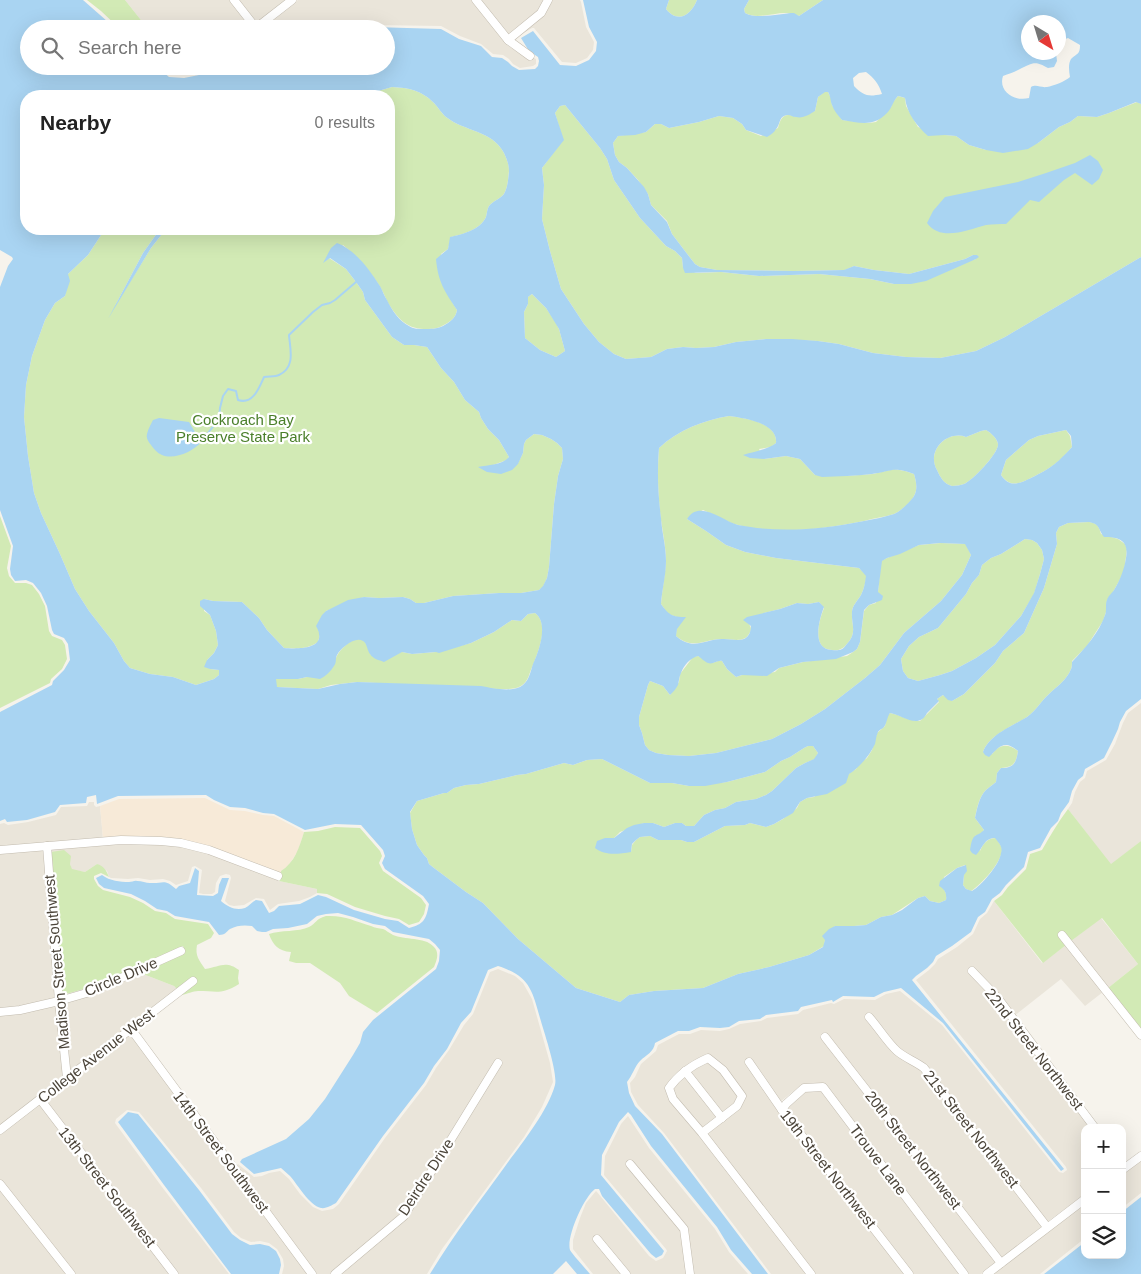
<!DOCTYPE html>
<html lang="en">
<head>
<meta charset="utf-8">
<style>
	body { margin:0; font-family:Arial,sans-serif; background:#f6f6f6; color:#222 }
	.controls { position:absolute; right:15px; bottom:15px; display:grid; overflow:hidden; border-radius:10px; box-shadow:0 5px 20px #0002 }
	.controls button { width:45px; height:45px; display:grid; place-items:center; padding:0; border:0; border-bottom:1px solid #e0e0e0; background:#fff; color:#222; font:25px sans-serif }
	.compass { position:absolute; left:1021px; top:15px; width:45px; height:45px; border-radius:50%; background:#fff; box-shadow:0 5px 20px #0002; rotate:142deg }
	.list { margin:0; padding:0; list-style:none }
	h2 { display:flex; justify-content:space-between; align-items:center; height:65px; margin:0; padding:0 20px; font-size:21px }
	h2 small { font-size:16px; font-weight:400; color:#767676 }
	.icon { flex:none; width:28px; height:28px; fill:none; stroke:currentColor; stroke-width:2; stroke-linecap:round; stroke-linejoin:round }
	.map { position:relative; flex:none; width:1141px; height:1274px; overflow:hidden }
	.search { position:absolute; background:#fff; box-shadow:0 5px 20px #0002; left:20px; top:20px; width:375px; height:55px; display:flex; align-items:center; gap:12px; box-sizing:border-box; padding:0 18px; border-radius:28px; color:#767676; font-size:19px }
	.panel { position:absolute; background:#fff; box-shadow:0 5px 20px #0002; left:20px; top:90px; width:375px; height:145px; border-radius:20px }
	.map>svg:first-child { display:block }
	.residential { fill:#eae5da }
	.commercial { fill:#f7ead8 }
	.green { fill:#d2eab5 }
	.water { fill:#a9d4f2; fill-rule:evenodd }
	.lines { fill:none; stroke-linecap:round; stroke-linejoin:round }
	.stream { stroke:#a9d4f2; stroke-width:2 }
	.minor-casing { stroke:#c2bbae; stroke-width:9 }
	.minor { stroke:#fff; stroke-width:8 }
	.labels { text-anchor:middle; stroke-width:4.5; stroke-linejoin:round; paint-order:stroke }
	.park-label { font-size:15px; fill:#4a7f2a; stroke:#fff }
	.street-label { font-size:15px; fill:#4b4439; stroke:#fff }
</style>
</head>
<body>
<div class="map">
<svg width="1141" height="1274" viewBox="0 0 1141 1274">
	<rect width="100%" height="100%" fill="#f6f3ec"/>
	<g class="residential">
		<polygon points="125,0 230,0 252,29 148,29"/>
		<polygon points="238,0 287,0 256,24"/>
		<polygon points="298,0 473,0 507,45 531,61 534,58 536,59 536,64 533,66 520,68 513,64 509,59 503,55 493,54 481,44 460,36 441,26 373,25 329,28 311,27 302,29 261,29"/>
		<polygon points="480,0 544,0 538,11 508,36"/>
		<polygon points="552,0 580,0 581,2 586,27 594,42 593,50 587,58 576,63 562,62 534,28 532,28 517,37"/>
		<polygon points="160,66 210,66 198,72 184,75 170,74"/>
		<polygon points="1141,703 1141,841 1111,865 1068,809 1072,803 1075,792 1080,782 1085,778 1087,771 1106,760 1115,744 1123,723 1128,713"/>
		<polygon points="89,802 94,802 94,805 96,807 100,806 103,839 0,846 0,824 4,823 8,825 28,822 56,815 61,807 87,806"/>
		<polygon points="122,844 161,844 181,846 209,853 279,881 317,889 317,893 310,897 299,901 278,904 270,910 264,899 256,898 244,905 234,906 229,905 225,901 231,878 230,875 226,874 220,876 216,883 215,892 212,894 203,894 199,893 202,870 195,866 192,867 188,881 176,885 170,881 163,879 150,880 138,878 128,879 111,878 109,877 107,871 97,864 85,872 79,871 72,870 70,864 51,853 51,849"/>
		<polygon points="44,850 55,998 19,1007 0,1008 0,853"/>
		<polygon points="994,901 1042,963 1066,945 1103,992 1085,1006 1061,979 1014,1016 972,967 968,970 994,999 1091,1128 1085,1128 1085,1194 1047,1222 926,1066 918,1060 909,1056 898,1048 869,1012 865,1016 894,1052 922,1070 1043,1226 1001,1259 825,1032 820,1036 996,1262 981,1274 968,1274 825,1085 801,1085 780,1102 750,1058 745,1061 778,1111 906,1274 815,1274 706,1133 676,1098 672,1088 685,1066 674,1075 666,1085 666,1089 699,1135 808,1274 771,1274 664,1133 638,1105 631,1092 630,1083 635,1077 641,1064 656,1051 658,1045 679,1034 690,1034 701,1030 720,1031 729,1029 740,1024 761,1021 767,1018 798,1014 803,1010 831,1003 834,1004 844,999 875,1000 886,994 900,991 942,1025 1059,1172 1063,1173 1067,1170 1066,1167 916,980 929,970 935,964 938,959 957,947 973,934 980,919 987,913"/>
		<polygon points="1101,918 1138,964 1108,988 1071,941"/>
		<polygon points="498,969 515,976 523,983 532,999 550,1063 553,1082 542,1107 524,1137 442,1249 427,1274 340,1274 406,1218 502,1063 497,1059 401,1213 330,1274 316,1274 236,1166 238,1164 254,1177 262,1176 269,1173 280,1171 289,1179 300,1194 313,1207 322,1211 333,1209 339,1204 385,1138 426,1085 436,1068 449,1050 464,1025 473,1014 490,972"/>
		<polygon points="138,974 143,974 174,986 177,989 70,1072 62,1003"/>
		<polygon points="56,1005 64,1076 0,1125 0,1015"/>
		<polygon points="130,1034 308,1274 282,1274 284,1266 283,1259 277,1249 269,1243 260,1241 251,1242 241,1238 234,1232 201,1188 139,1112 127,1110 116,1119 115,1123 162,1187 229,1274 178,1274 44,1100 69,1081 71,1081 71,1080"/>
		<polygon points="821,1090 961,1274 913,1274 786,1110 788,1106 806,1091"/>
		<polygon points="39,1104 170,1274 74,1274 0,1180 0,1134"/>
		<polygon points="628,1116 649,1148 715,1229 729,1252 748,1274 693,1274 687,1227 631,1160 626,1164 681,1230 687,1274 629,1274 597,1234 593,1238 622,1274 593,1274 573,1249 573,1240 580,1218 586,1203 596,1191 597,1192 649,1256 656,1261 663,1258 667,1251 666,1249 604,1175 605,1156 621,1124"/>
		<polygon points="1141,1160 1141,1193 1122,1208 1122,1175"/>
		<polygon points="0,1189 67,1274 0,1274"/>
		<polygon points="1085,1203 1085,1238 1040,1274 992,1274"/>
	</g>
	<polygon class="commercial" points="205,798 230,810 245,811 263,815 274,816 304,832 298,851 288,866 281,871 281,874 210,847 103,839 100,806 119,799"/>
	<g class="green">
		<polygon points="87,0 125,0 148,29 120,29 101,11"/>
		<path d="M669 0H697C691 15 678 24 666 9Z"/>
		<path d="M749 0H823L799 16C795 15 791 14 787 13 775 12 757 20 745 13L744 9Z"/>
		<path d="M392 87C409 88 421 90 434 103 438 107 442 114 446 117 465 132 492 130 504 153 507 160 509 164 509 171 508 179 508 187 504 194 500 199 493 201 489 206 487 209 487 213 486 217 480 230 463 234 451 237L448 249 441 254 452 302 457 310C456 318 450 322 442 326 437 329 430 329 424 329 405 328 398 318 388 303 385 297 383 291 379 285 369 270 358 257 343 245L324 262 329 258 346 269 356 282 363 292 365 300 392 337 404 345H414L427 347 441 368 454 382 465 400 479 412 481 418 488 429 499 440 509 457 507 460 493 465 518 463 523 453 524 444 526 440 534 434 542 435 551 439 557 443 562 448 563 459 558 476 554 504 549 567 547 578 543 587 539 590 521 593H499L453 596 424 603H416L410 599 403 597 379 598 364 597 326 611 318 642C308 649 297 649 284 648L267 630 259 618 242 602 213 601 204 599V611L210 615 216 631 218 645 214 653 207 660 210 669 219 670V675L214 679 196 685 173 677 150 674 130 668 124 661 114 643 89 611 75 589 60 554 41 513 34 493 28 456 24 417 26 385 32 356 45 320 55 303 65 296 68 274 88 255 105 229H160L143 253 115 306 151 248 166 229H389V96H361Z"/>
		<path d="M824 92H828L831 98 832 105 842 120 869 123 876 122 891 107 893 102 898 96 905 98 906 106 918 127 945 135 956 136 969 145 986 150 1038 143 1059 127 1070 122 1078 116 1097 117 1109 113 1137 102 1141 104V257L1005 337 976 351 940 358 906 357 873 353 839 344 818 341 766 339 736 342 714 347 696 348 683 347 667 349 651 357 626 359 614 354 599 342 584 324 561 289 550 251 542 219 544 185 542 168 563 140 555 113 560 106 565 105 600 148 607 159 614 180 640 218 666 246 675 251 682 258 683 268 696 273 721 272 759 276 819 274 870 279 894 284 976 259 973 255 965 259 909 274 874 270 854 266 845 270 794 271 717 270 700 267 695 264 688 255 672 234 667 221 651 205 648 194 638 180 627 168 619 162 615 155 613 143 618 136 646 132 655 124H661L669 128 699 122 719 116 733 118 742 124 746 130 761 136 778 128C781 117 784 112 796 117L815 111 818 97Z"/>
		<polygon points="532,294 546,308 556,323 559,329 565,351 556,357 540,350 525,338 524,312 528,304 528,297"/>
		<path d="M729 416C744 418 778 422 776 443L771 447 759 449 764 459 786 456 800 459 815 475 846 476 873 474 894 469 905 471 914 474C916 481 918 489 914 496 912 501 900 512 894 514 885 517 874 518 864 521 826 529 777 535 738 525 726 522 715 515 703 510L687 519 706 531 726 545 745 552 776 558 859 568 867 576C865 583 864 589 861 595 858 600 852 606 852 612 851 625 858 633 846 645 843 649 838 651 832 650 811 649 819 620 824 608L819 602 808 604 797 603 780 609 764 613 749 624C751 627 752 630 749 634 744 643 732 639 724 639 705 638 694 651 676 636L677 617 668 614 661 604C662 590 665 576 666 562 666 548 663 534 661 520 658 496 657 472 659 448 678 430 704 420 729 416Z"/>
		<path d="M986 430C991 433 997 438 998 444 999 453 972 481 964 484 961 485 956 486 952 486 944 484 940 477 937 470 926 451 947 430 966 437L981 431Z"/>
		<path d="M1066 430 1070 436 1072 447C1059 462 1053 467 1035 476 1022 482 1012 490 1001 475L1006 460 1029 440 1038 436Z"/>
		<polygon points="0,516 11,546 7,568 9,576 15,583 26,583 32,585 39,594 45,606 49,631 52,636 62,640 65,645 67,659 62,669 51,679 50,683 0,708"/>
		<path d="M1089 522C1097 523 1099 526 1101 534L1118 539 1125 544 1127 549 1124 572 1113 592 1107 600 1106 612 1103 621 1087 646 1072 661C1072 663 1072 668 1071 669 1067 680 1056 687 1048 695 1040 702 1037 710 1027 717 1013 726 989 735 983 752L992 754C999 744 1008 743 1018 751 1016 763 1014 767 1001 768L997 773 996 782C993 785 989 787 986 790 979 797 977 808 975 818L984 830 981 834 975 836 980 851C983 844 987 838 996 838 998 842 1001 844 1002 849 1003 861 981 885 971 891L966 889 963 885 965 865 957 868 944 877 943 887 947 896 946 900 939 903 930 901 925 896 918 898 892 915 881 917 866 925 854 926H835L825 940 824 946 809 955 769 967 738 974 703 988 654 991 629 995 620 1002 576 988 518 939 483 903 466 892 434 868 429 864 427 858 424 855 417 845 412 829 410 813 417 801 444 793H447L454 788 466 785 479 784 517 775 526 774 564 763 573 765 587 760 602 759 650 783H672L689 786 727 782 765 772 781 761 790 757 804 748 808 746H813L818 753 815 759 805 763 796 768 772 791 766 795 756 799 736 802 725 808 715 810 704 815 694 826H686L682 823H675L664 827 653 823H644L620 832 614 838H605L631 852 632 845 636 840 640 837 650 836 658 840H681L687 842H694L725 826 745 825 750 823 766 827 774 824 783 819 797 808 800 802 807 798 814 797 856 769 859 764 867 758 872 750 877 733 885 726 887 716 890 713C901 715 908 721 920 721L939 702 937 699 943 695 952 701 964 694 995 663 1003 651 1024 633 1044 588 1057 544 1056 533 1059 527 1068 523Z"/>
		<polygon points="1025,539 1032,540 1037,543 1042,550 1044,559 1040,574 1034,594 1021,616 995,645 976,658 952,671 940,675 918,681 908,678 903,671 901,659 909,646 919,637 938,628 966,594 972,583 979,575 982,565 991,558 1001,554"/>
		<polygon points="941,543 966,544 971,555 962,575 941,601 904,633 880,665 865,678 825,709 801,724 772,739 716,753 689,756 668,755 656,753 649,750 645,745 642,733 639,725 639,717 648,685 650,681 663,686 670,695 679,682 680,674 693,657 698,656 712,663 718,661 722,661 727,669 736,677 742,675 752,675 775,672 779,668 803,662 847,656 853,652 857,649 860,642 864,611 869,605 876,603 878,592 881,561 887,558 919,545"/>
		<path d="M535 613C550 624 538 652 533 665 529 673 529 681 521 686 514 690 506 689 498 689L357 682 331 685 318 689 276 687 275 679H298L307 677 336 658C339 650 353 635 363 640 367 643 369 651 371 655L402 652 412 654 436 652 471 643 494 632 512 620 521 621 528 614Z"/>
		<path d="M1068 809 1111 864 1141 841V1030L1108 988 1138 964 1102 918 1071 941 1062 931 1058 935 1066 945 1043 963 994 901 1002 895 1008 887 1026 869 1030 854 1042 850C1050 836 1058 822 1068 809Z"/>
		<path d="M335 827 360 828 380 851 382 856 379 863 383 871 421 898 426 905 424 914 419 922 409 925 399 919 385 916 355 907 327 894 317 893V889L279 881 280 880 282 875 281 874V871C295 862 299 848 304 832L318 831Z"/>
		<path d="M64 850 71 856 70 864 72 869 85 872 97 864C104 866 106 870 109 877L101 873 94 876V879L98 886 103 890 130 897 143 903 155 911 166 913 175 919 208 924 214 933 211 938 197 945C195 956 199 960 205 969 220 967 225 960 239 970L238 978 239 984C221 995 217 991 198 991 193 991 187 994 182 995L181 994 197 982 193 977 177 989 174 986 143 974H138L185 953 183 946C143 964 104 986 61 995L51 852Z"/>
		<path d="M326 916C345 915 354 921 371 926 375 928 379 928 383 929 386 930 389 933 393 935 404 940 425 937 433 946 440 952 437 960 434 967L377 1013 349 996 340 983 310 963H296L289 961 291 952C278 951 273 945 269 934 280 930 299 932 309 927 317 923 315 919 326 916Z"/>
	</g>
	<g class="water">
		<path d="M0 0H83L116 29H29V66H156L169 77 184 78 199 75 216 66H386V29H357L373 27 441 29 459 39 481 46 492 57 502 58 508 62 512 66 519 70 535 69 538 66 539 61 538 57 529 51 521 38 533 31 560 65 576 66 589 60 596 51 597 42 589 27 583 0H669L666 9C678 24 691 15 697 0H749L744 9 745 13C757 20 781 13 794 13L799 16 823 0H1141V104L1136 102 1109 113 1097 117 1078 116 1070 122 1059 127 1038 143 1028 149 1003 153 986 150 969 145 956 136 945 135 928 136C917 126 907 114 905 98L902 97 898 96C893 101 892 108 887 113 874 127 860 123 842 120 838 115 834 111 832 105 830 100 831 97 828 92H825L818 97 815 111C810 114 803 119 796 117 791 117 790 113 784 116 779 118 780 125 776 129 774 133 770 135 767 137L746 130 742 124 733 118 719 116 699 122 669 128 661 124H655L646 132 635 135 618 136 613 143 615 155 619 162 627 168 644 187 648 194 651 205 667 222 672 234 688 255 695 264 700 267 717 270 794 271 844 270 854 266 874 270 909 274 965 259 973 255H977L979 257 976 259 926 281 911 284H894L870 279 819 274 759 276 721 272 685 273 683 268 682 258 675 251 666 246 640 218 614 180 607 159 600 148 565 105 560 106 555 113 564 140 542 168 544 185 542 219 550 251 561 289 584 324 599 342 614 354 626 359 651 357 667 349 683 347 696 348 714 347 736 342 766 339H792L818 341 839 344 873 353 906 357 940 358 976 351 1005 337 1141 257V699L1126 711 1120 722 1118 729 1112 742 1104 758 1085 769 1083 776 1078 780 1072 791 1069 802 1061 813 1058 821 1051 828 1040 848 1028 852 1024 867 1006 885 1000 893 992 899 985 912 978 917 971 932 952 946 936 956 933 962 927 968 916 976 912 980 1064 1169 1061 1171 943 1023 901 988 884 992 874 997 843 996 833 1002 832 1000 801 1007 798 1011 766 1015 760 1019 739 1021 729 1027 720 1028 700 1027 689 1031H678L655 1043C654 1052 646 1055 640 1061 635 1066 632 1076 627 1082L629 1093 635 1106 662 1134 768 1274H752L731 1250 717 1227 651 1146 631 1115 628 1112 619 1122 602 1155 601 1175 664 1251 662 1255 656 1258 651 1254 602 1196 599 1189H595C584 1197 566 1237 570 1250 572 1254 586 1269 590 1274H577L566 1261 553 1274H430C453 1236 480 1201 506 1165 522 1143 548 1111 555 1085 558 1073 544 1032 540 1018 532 989 529 976 498 966L488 970 471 1012 461 1023 447 1049 434 1066 424 1083 383 1136 336 1203C332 1205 326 1209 321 1208 309 1205 298 1185 290 1176 287 1173 284 1171 281 1168L254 1174 240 1162 242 1159 286 1139 309 1119 325 1099 353 1055 360 1043 363 1032 373 1020 436 969 439 961 440 950 435 944 429 939 393 932 385 926 373 924 353 917 338 913 326 914 317 916 307 924 288 928 273 929 266 932H262L257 931 252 926C245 925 237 925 230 929 226 932 225 935 219 935L209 922 175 916 167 911 157 909 145 901 131 894 104 888 99 884 96 878 102 875C110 881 120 882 129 882 132 882 135 880 137 881 142 881 146 883 150 883 163 884 164 878 176 889L179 886 190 883 195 868 199 871 197 895 213 896 218 893 219 885 222 878H229L221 901C228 907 236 911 245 908 249 906 252 902 256 900L262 901 269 913 274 911 279 906 300 904 318 895 326 897 354 910 385 919 398 921 409 928C424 924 426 920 429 904L423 896 385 869 382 863 385 856 383 850 361 825 335 824 305 830 274 814 263 813 245 808 230 807 214 800 206 795 118 796 97 804 96 795 87 797 86 803 60 805 55 812 27 820 7 822 5 819 0 821V712L52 685 53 681 64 670 70 660 68 644 64 638 54 634 52 630 47 606 41 593 33 583 26 580 15 581 11 575 10 569 13 546 0 510V287L8 266 13 259 12 257 0 250ZM1028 22H1058L1059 44 1060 41 1068 38 1080 45C1080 55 1077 53 1071 59 1068 64 1069 71 1070 77 1066 81 1053 86 1047 87 1040 88 1037 84 1031 87L1029 98C1014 102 998 91 1003 76 1009 74 1015 72 1020 69 1032 63 1035 60 1048 68L1054 67 1057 61 1056 53 1028 52ZM866 72C874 78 879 84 882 94 868 97 864 96 854 86L853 78 859 73ZM392 87C409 88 421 90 434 103 438 107 442 114 446 117 465 132 492 130 504 153 507 160 509 164 509 172 508 179 508 187 504 194 500 199 493 201 489 206 487 209 487 213 486 217 480 230 463 234 450 237L448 249 436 259C438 282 445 292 457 310 456 318 450 322 443 326 437 329 430 329 424 329 419 329 413 329 409 326 400 322 391 309 387 300 384 296 383 291 380 286 370 271 356 250 337 243L331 248 323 263 330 258 346 269 356 282 363 292 365 300 392 337 404 345H414L427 347 441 368 454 382 465 400 479 412 481 418 488 429 499 440 509 457C502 465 488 465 478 467L487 472 501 474 512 470 518 464 523 453 524 444 526 440 534 434 542 435 551 439 557 443 562 448 563 459 558 476 554 504 549 567 547 578 543 586 539 590 521 593H499L453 596 424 603H416L410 599 403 597 379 598 364 597 348 600 326 611 322 615 316 626C317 628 319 631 319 634 322 650 295 649 284 648L267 630 259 618 242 602 213 601 204 599 200 601V606L210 615 216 631 218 645 214 653 207 660 204 667 210 669 219 670V675L214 679 196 685 173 677 150 674 130 668 124 661 114 643 89 611 75 589 60 554 41 513 34 493 28 456 24 417 26 385 32 356 45 320 55 303 65 296 70 281 68 274 88 255 105 229H26V96H361ZM532 294 546 308 559 329 565 351 556 357 540 350 525 338 524 312 528 304V297ZM729 416C744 418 778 423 776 443 769 449 753 452 743 455L750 458 764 459 786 456 800 459 815 475 822 477C838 476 856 476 872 474 892 471 893 466 914 474 916 481 918 489 914 496 911 501 900 512 894 514 885 517 874 519 864 521 829 528 793 532 757 528 751 527 744 526 738 525 723 521 699 499 687 519L706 531 726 545 745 552 776 558 859 568 866 576C865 583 864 589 861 595 858 600 852 606 852 612 851 625 858 633 846 645 843 650 838 651 832 650 811 649 819 620 824 607L819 602 808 604 797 603 780 609 747 617 743 620 751 626C751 631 749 637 744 639 738 641 731 639 724 639 705 638 694 652 676 636L677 629 686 617C672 617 669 615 661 604 662 590 666 575 666 561 666 546 662 533 661 518 658 494 657 471 659 448 678 430 704 420 729 416ZM986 430C991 433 997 438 998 444 999 453 972 481 964 484 961 485 956 486 952 486 944 484 940 477 937 470 926 451 947 430 966 437L981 431ZM1066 430 1071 436 1072 447C1058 462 1053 467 1035 476 1022 482 1011 490 1001 475L1006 460 1029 440 1038 436ZM1089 522C1100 524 1098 529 1104 537 1120 537 1129 541 1126 558 1124 570 1120 580 1114 590 1112 593 1108 596 1107 600 1105 604 1107 610 1105 615 1099 633 1085 648 1072 662 1072 663 1072 668 1071 669 1067 680 1056 687 1048 695 1040 702 1037 710 1027 717 1012 726 989 735 983 752L985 755 989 757C999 747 1004 739 1018 751 1016 763 1014 768 1001 768L997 773 996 782C993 785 989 787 986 790 979 797 977 809 975 818L984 830C980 834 978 834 975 836 971 839 971 846 970 850L972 853 976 855C983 848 984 838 995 838 999 843 1003 847 1001 853 1000 864 981 886 972 891L966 889 963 885 964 875 967 871 966 865 957 868 940 881 939 886C945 889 947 894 946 900L939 903 930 901 925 896 918 898 902 910 892 915 881 917 866 925 854 926H835L829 929 822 936 825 940 823 947 809 955 769 967 738 974 703 988 654 991 629 995 620 1002 576 988 518 939 483 903 466 892 434 868 429 864 427 858 424 855 417 845 412 829 410 812 417 801 444 793H447L454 788 466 785 479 784 517 775 526 774 564 763 573 765 587 760 602 759 650 783H672L689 786H705L727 782 765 772 781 761 790 757 804 748 808 746H813L818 753 814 759 805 763 796 768 772 791 766 795 756 799 736 802 725 808 715 810 704 815 694 826H686L682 823H675L664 827 653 823H644L634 825 627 828 614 838H605L597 841 595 848C605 856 618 854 631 852L632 844 636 840 640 837 650 836 658 840H681L687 842H694L725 826 745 825 750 823 766 827 774 824 793 813 800 802 807 798 827 794 846 783 849 774C859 768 870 755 875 744 876 740 876 736 878 732 880 729 881 730 884 727 887 723 887 717 890 713 902 715 919 730 927 713L939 701 937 699 943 695 948 700 952 701 964 694 995 663 1003 651 1024 633 1044 588 1057 544 1056 533 1059 527 1068 523ZM1025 539 1032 540 1037 543 1042 550 1044 559 1040 574 1034 593 1021 616 995 645 976 658 952 671 940 675 918 681 908 678 903 671 901 659 909 646 919 637 938 628 966 594 972 583 979 575 982 565 991 558 1001 554ZM940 543 965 544 971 555 962 575 941 601 904 633 880 665 865 678 825 709 801 724 772 739 716 753 689 756 668 755 656 753 649 750 645 745 642 733 639 725V717L648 685 650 681 663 686 670 695C673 692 676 689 678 685 679 681 679 677 681 673 684 665 690 658 698 656 701 658 705 662 708 663 713 665 717 660 722 661L727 669 736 677 742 675 767 676 779 668 803 662 836 659 853 652 857 649 860 642 864 610 869 605 882 600 883 596 878 592 882 561 887 558 900 554 919 545ZM535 613C549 623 539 651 533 664 530 673 529 682 520 687 509 692 492 688 481 686L357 682 340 684 318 689 277 687 276 679H298L307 677 320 679C326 676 331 671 334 666 337 662 335 659 337 655 341 648 355 636 363 641 367 643 367 650 370 654 373 659 379 660 384 662L402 652 412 654 436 652 439 653 471 643 494 632 512 620 521 621 528 614Z"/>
		<path d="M1090 155 1098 161 1103 170 1099 179 1092 185 1075 173 1064 180 1039 202 1030 200 1006 224C1000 224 993 224 986 225 967 230 941 242 927 223L933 211 945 197 1018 182 1046 173 1075 163Z"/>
		<polygon points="160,229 166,229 151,248 108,319 143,253"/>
		<path d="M159 418 189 422 201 442C193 452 174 460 162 455 157 453 154 449 151 445 148 441 146 438 147 434 148 429 151 424 153 420Z"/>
		<polygon points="128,1112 138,1114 199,1190 232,1234 240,1240 250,1245 260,1244 269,1246 276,1251 280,1259 281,1265 279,1274 231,1274 164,1185 118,1122"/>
		<polygon points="1141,1197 1141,1274 1044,1274 1085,1242 1085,1255 1122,1255 1122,1212"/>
	</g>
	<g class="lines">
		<path class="stream" d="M201 442 219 419 220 408 223 396 228 389 236 391 238 400C253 405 259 388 264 377 269 376 275 377 279 375 296 367 290 349 289 335L313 312 322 305 330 303 335 300 356 282"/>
		<g class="minor-casing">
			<g id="minor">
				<polyline points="234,0 256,28 292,0"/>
				<polyline points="476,0 508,40 530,56"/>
				<polyline points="508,40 541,13 548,0"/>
				<polyline points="47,846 59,1001 67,1078"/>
				<polyline points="0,850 121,840 161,841 181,843 209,850 278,876"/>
				<polyline points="1062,935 1141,1035"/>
				<polyline points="972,971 997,997 1095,1128"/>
				<polyline points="0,1012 20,1010 59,1001 90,992 181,951"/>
				<path d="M869 1017C878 1027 887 1042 897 1051 905 1058 915 1061 924 1068L1047 1227"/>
				<polyline points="131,1029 312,1274"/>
				<polyline points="825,1037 1001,1263"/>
				<polyline points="749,1062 782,1110 909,1274"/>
				<polyline points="685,1071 722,1118"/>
				<polyline points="40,1099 174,1274"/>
				<polyline points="782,1110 786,1104 804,1088 823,1087 964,1274"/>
				<polyline points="0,1130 193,981"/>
				<path d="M702 1133 737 1106 742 1096 723 1070 708 1058C692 1065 679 1074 669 1088L673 1099 702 1133 811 1274"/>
				<polyline points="630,1164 684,1229 690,1274"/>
				<polyline points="1122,1170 1141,1156"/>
				<polyline points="0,1184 71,1274"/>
				<polyline points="597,1239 626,1274"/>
				<polyline points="335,1274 404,1216 498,1063"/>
				<polyline points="987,1274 1085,1199"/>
			</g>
		</g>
		<use href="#minor" class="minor"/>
	</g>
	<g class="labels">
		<g class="park-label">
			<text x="243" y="425">Cockroach Bay<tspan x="243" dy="17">Preserve State Park</tspan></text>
		</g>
		<g class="street-label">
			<text transform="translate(57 962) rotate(-95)" y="5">Madison Street Southwest</text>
			<text transform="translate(121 977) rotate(-23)" y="5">Circle Drive</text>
			<text transform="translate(1034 1049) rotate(52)" y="5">22nd Street Northwest</text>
			<text transform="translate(96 1056) rotate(-38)" y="5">College Avenue West</text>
			<text transform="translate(971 1129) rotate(52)" y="5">21st Street Northwest</text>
			<text transform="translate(913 1150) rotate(52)" y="5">20th Street Northwest</text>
			<text transform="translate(221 1152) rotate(53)" y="5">14th Street Southwest</text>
			<text transform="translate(878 1160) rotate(53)" y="5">Trouve Lane</text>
			<text transform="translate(828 1169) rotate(52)" y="5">19th Street Northwest</text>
			<text transform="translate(426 1177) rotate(-57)" y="5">Deirdre Drive</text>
			<text transform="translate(107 1187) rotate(52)" y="5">13th Street Southwest</text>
		</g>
	</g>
</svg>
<div class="controls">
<button>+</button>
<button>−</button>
<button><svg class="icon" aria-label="layers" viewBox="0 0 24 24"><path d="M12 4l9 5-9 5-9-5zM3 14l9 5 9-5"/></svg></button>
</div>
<svg class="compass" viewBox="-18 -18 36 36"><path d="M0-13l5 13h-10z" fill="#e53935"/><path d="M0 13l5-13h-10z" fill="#767676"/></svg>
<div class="search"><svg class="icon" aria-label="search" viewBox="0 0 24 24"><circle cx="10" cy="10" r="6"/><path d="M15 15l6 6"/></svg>Search here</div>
<section class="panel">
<h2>Nearby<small>0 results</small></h2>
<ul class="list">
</ul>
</section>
</div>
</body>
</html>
